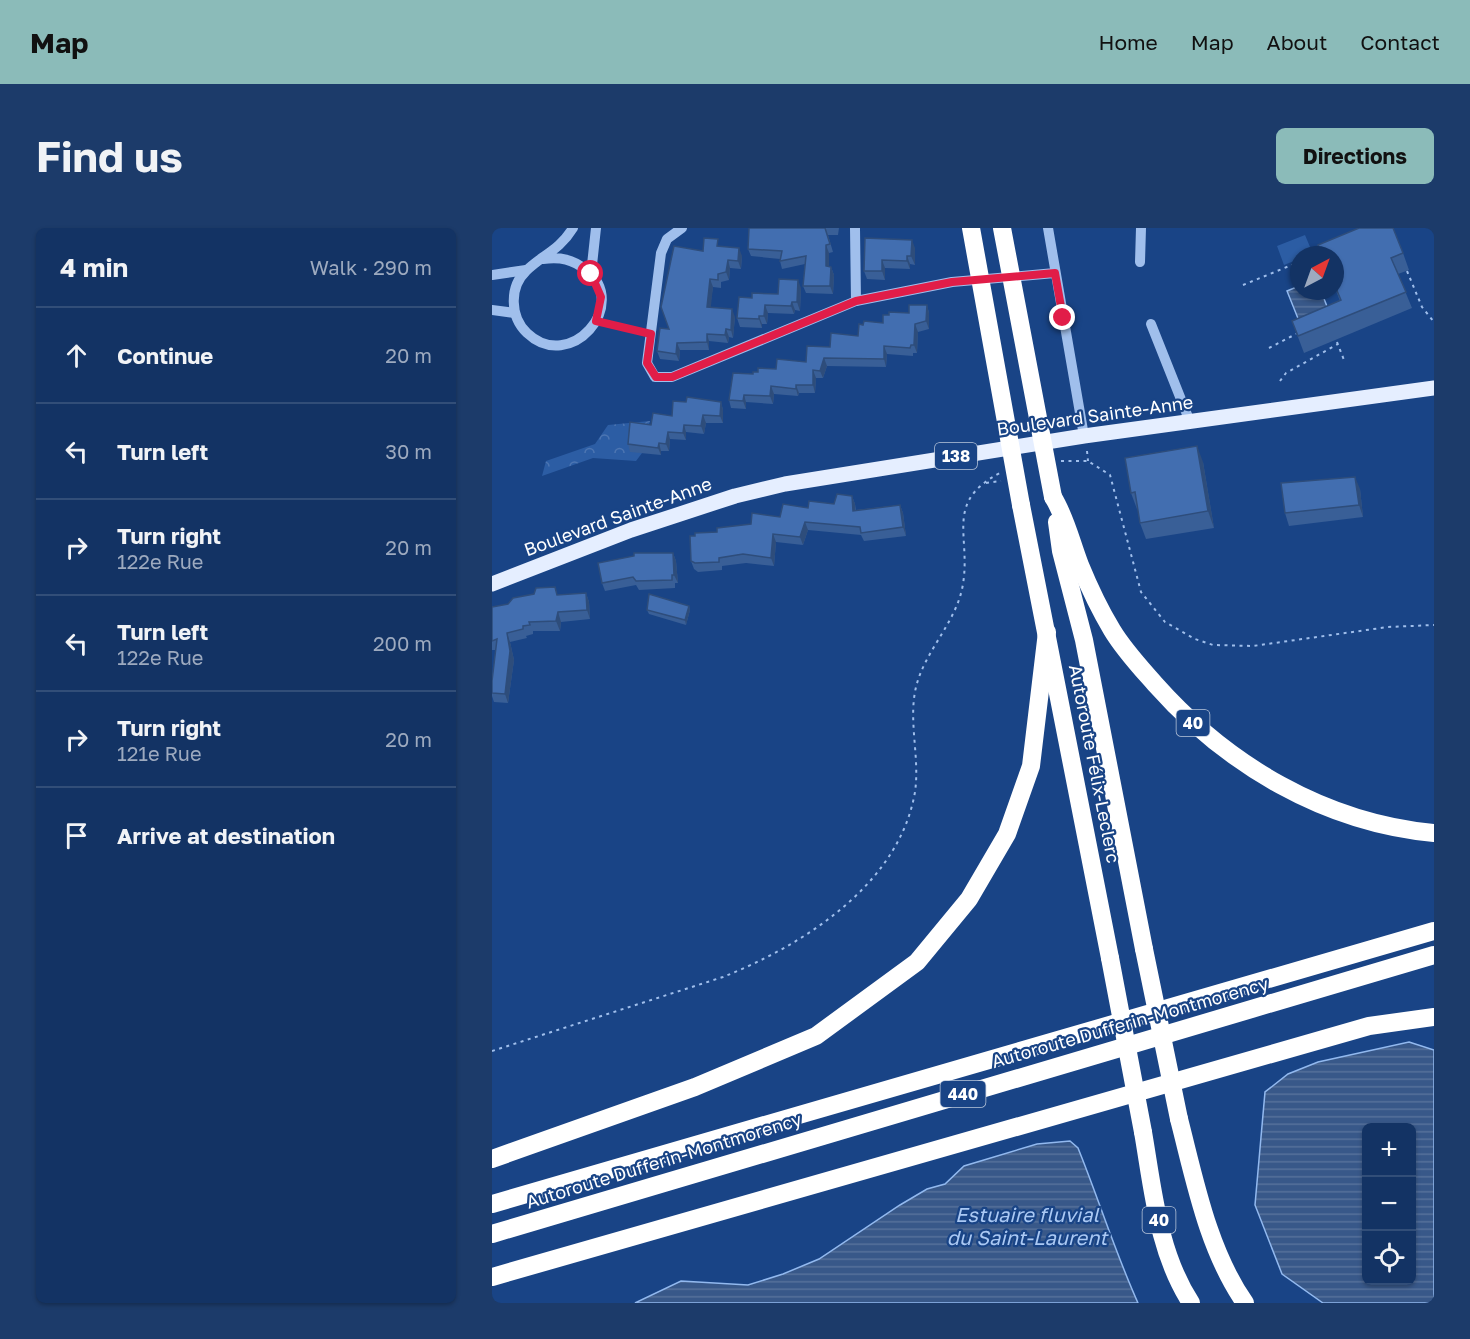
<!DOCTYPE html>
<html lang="en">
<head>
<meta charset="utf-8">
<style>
	body { margin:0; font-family:"Golos Text",sans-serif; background:#1c3b6a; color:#f1f3f6 }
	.controls { position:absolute; right:18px; bottom:18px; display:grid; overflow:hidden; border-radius:9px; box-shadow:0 2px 4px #0004 }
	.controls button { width:54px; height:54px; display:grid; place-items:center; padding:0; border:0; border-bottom:2px solid #324e78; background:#133364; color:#f1f3f6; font:30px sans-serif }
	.compass { position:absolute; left:798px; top:18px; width:54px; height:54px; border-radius:50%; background:#133364; box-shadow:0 2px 4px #0004; rotate:41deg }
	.stop { position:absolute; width:18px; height:18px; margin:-14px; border:4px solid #e11d48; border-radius:50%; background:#fff }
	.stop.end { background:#e11d48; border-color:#fff; box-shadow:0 2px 6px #0008 }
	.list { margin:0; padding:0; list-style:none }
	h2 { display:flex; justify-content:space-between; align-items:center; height:78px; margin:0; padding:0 24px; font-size:26px }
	h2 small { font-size:20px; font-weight:400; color:#9daabf }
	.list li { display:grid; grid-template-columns:39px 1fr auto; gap:18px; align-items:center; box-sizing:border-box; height:96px; padding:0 24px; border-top:2px solid #324e78 }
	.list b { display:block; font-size:22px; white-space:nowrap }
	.list p { margin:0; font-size:20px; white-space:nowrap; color:#9daabf }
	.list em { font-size:20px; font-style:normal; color:#9daabf }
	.icon { flex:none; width:33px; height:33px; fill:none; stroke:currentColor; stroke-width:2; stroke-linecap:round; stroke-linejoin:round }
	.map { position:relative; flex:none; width:942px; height:1075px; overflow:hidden; border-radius:9px }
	header { display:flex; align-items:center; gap:36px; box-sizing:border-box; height:84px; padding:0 30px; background:#8bbbb9; color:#111 }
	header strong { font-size:28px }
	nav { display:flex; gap:33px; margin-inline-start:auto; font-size:21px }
	.intro { display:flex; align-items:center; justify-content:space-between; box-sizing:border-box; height:144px; padding:0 36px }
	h1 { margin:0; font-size:42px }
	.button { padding:15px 27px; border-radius:9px; background:#8bbbb9; color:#111; font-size:21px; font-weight:700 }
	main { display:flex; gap:36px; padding:0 36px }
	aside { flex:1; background:#133364; border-radius:9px; box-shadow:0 2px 4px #0004 }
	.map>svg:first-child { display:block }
	.green { fill:#2c5da4 }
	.forest { fill:url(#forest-crowns) }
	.water { fill:url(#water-rules); stroke:#92b9ef; stroke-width:1.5; fill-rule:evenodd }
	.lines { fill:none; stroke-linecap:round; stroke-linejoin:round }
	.path { stroke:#a0bfec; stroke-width:2; stroke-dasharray:3 4.5; stroke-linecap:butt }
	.minor { stroke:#a0bfec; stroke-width:10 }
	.major { stroke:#e5eeff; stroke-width:15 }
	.highway { stroke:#fff; stroke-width:18 }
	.highway-bridge { stroke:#fff; stroke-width:18 }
	.wall { fill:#395f97 }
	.shaded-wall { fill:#2e4d7b }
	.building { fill:#426eb0; stroke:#2e4d7b; stroke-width:1.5 }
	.route { stroke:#e11d48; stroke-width:8 }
	.labels { text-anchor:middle; stroke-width:4.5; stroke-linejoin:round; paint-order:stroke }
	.shield { fill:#194486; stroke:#bac7db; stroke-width:1.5 }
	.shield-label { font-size:16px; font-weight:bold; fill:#fff }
	.street-label { font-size:18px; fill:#fff; stroke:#194486 }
	.water-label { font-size:20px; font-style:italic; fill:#abc9f4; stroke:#194486 }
</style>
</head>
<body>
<header>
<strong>Map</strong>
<nav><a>Home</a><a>Map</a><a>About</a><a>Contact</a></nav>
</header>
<div class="intro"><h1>Find us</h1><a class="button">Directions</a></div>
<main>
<aside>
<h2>4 min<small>Walk · 290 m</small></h2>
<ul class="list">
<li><svg class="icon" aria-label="ahead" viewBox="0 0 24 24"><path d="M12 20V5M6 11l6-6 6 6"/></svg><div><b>Continue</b></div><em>20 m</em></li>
<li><svg class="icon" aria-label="left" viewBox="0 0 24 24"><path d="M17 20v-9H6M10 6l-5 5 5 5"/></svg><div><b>Turn left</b></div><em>30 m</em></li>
<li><svg class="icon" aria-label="right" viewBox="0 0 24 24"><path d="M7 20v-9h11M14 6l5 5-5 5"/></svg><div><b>Turn right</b><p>122e Rue</p></div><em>20 m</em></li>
<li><svg class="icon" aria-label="left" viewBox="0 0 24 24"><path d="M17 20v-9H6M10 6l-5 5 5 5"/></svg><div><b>Turn left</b><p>122e Rue</p></div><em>200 m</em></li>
<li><svg class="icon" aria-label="right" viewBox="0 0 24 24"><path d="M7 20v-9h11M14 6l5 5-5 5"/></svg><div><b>Turn right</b><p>121e Rue</p></div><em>20 m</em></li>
<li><svg class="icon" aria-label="arrive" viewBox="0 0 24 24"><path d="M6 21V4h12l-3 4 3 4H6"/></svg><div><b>Arrive at destination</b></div></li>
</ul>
</aside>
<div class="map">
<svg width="942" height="1075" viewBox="0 0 942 1075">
	<defs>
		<pattern id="forest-crowns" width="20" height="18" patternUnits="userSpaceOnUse" patternTransform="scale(1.5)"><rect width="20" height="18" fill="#2c5da4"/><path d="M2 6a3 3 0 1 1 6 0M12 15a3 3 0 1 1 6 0" fill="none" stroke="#4c75b2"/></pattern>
		<pattern id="water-rules" width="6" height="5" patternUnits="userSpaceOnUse" patternTransform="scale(1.5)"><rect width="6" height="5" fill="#385889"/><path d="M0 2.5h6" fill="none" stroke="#56719b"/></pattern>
	</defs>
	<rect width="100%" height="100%" fill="#194486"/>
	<polygon class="green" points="813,7 821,26 807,27 807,31 792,37 785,18"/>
	<polygon class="forest" points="158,193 150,225 144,233 101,230 50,248 54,233 103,216 116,197"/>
	<g class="water">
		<polygon points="807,58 807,63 829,63 836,81 809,98 795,63"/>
		<path d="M917 814 942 822V1075H831L790 1046 763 977 773 864 796 846 826 834ZM874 900H920V1052H874Z"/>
		<path d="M578 913 586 920C607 972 623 1024 646 1075H143L189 1053 256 1057 291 1046 327 1031 408 977 435 961 453 956 472 938 545 916Z"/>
	</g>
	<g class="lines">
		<g class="path">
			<polyline points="823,27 831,24"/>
			<polyline points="915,43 930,79 942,94"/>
			<polyline points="751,57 807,34"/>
			<polyline points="115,96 147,103"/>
			<polyline points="845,114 852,132"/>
			<polyline points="777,120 804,106"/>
			<polyline points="788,153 794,145 846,116"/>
			<polyline points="595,223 596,233"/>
			<polyline points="569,233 596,233 618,247 649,364 673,394 703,411 721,417 761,418 896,399 942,397"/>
			<polyline points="494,255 509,253"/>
			<path d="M0 823 231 749C311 717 407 657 423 564 428 529 416 493 424 459 433 422 465 394 471 356 479 307 452 274 508 245"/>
		</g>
		<g class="minor">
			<polyline points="190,0 175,11 169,25 155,135 163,149 180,149 364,73 460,54 563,45"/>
			<polyline points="363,0 364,73"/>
			<polyline points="556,0 592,208"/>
			<path d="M51 31C69 29 80 31 94 42 139 76 78 146 35 105 18 89 17 59 34 43 50 27 67 23 81 0"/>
			<polyline points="648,34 649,0"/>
			<polyline points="99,46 104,0"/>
			<polyline points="0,47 34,42"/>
			<polyline points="0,82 23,85"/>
			<polyline points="659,96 698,194"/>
		</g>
		<polyline class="major" points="0,356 139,302 243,268 293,256 592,208 942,160"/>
		<g class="highway">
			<path d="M561 269C574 290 579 314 588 337 597 359 608 382 620 402 632 422 648 439 663 456 735 537 833 595 942 605"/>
			<polyline points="529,277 618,730"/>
			<polyline points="565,294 569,323 592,412 652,721"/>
			<path d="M687 891C703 953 716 1022 753 1075"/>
			<path d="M651 904C661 962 666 1024 699 1075"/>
			<polyline points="0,931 203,859 324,808 425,734 477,671 515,606 539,538 555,404"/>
			<polyline points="0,976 942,703"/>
			<polyline points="0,1006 942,727"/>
			<polyline points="0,1049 877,798 942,789"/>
		</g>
		<g class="highway-bridge">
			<polyline points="479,0 529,277"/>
			<polyline points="510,0 561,269"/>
			<polyline points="652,721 687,891"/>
			<polyline points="618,730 651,904"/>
		</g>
	</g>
	<g class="wall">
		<polygon points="257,0 347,0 346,7 336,7 341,24 337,25 337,39 339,39 342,47 341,66 314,65 311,58 313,36 290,41 288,33 288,31 259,28 256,21"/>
		<polygon points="373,10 423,20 423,37 418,36 418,41 393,40 393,52 375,51 372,43"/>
		<polygon points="826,17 911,25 917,42 906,46 920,80 812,125 800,93 848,73 843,60 843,27 829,27"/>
		<polygon points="228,18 250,28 249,41 238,40 237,52 229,54 229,60 221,59 218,79 243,89 241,110 237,109 236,115 217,113 217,122 188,122 187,133 168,131 165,123 177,101 211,23"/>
		<polygon points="309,60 308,83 303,82 302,86 276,85 275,96 270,96 270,100 248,99 245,90 260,70 286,66"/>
		<polygon points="435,77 437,85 437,101 426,104 425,125 421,125 421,128 395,126 394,139 335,138 331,150 324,150 323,165 307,165 306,168 282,166 281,176 254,174 254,181 239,180 237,172 261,146 266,144 314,134 338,119 366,108 371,97 391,95 397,87 417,85"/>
		<polygon points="229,174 231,182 231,195 214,195 212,206 194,204 194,212 178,211 177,223 169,223 169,227 138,224 136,216 159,197 180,188"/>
		<polygon points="711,234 722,300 654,311 648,295 646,281 645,281 639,265"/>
		<polygon points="868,261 871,289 797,298 793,285"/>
		<polygon points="360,268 363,276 364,282 408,277 411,285 414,308 372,313 369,307 316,302 311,317 284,314 282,338 254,335 230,338 230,342 206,344 202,341 199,333 203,308 225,304 288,289 316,280 342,276"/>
		<polygon points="181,325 184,333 186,355 183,355 183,360 147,362 144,357 113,363 110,355"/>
		<polygon points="94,365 97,374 98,391 69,394 68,403 41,403 41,406 34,408 35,410 18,414 22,432 16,475 2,474 0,468 0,453 4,422 0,422 0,379 65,367"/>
		<polygon points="197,378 198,382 194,397 157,386 155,382"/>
	</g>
	<g class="shaded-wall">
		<polygon points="420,12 423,20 423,37 419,28"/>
		<polygon points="334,17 337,25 337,46 334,38"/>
		<polygon points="247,20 250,28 249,41 246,33"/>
		<polygon points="415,28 418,36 418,41 415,33"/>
		<polygon points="236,32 238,40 237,52 234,44"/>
		<polygon points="390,32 393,40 393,52 390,43"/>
		<polygon points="339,39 342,47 341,66 338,58"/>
		<polygon points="218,51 221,59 218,87 215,79"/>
		<polygon points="306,52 309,60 308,83 305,74"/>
		<polygon points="300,74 303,82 302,86 299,78"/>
		<polygon points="273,77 276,85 275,96 272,88"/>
		<polygon points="435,77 437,85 437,101 434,93"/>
		<polygon points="240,81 243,89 241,110 239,102"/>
		<polygon points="267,88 270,96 270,100 267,91"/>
		<polygon points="423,96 426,104 425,125 422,117"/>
		<polygon points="234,101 237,109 236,115 233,107"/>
		<polygon points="215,106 217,113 217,122 215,114"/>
		<polygon points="185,115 188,122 187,133 184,126"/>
		<polygon points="392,118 395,126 394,139 392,131"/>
		<polygon points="332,130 335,138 331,150 328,143"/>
		<polygon points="321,142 324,150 323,165 321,157"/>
		<polygon points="304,157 307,165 306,168 304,161"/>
		<polygon points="279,158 282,166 281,176 278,168"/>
		<polygon points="252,167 254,174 254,181 251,173"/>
		<polygon points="229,174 231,182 231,195 228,188"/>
		<polygon points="211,187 214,195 212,206 209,198"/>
		<polygon points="192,197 194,204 194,212 191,205"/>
		<polygon points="176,204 178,211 177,223 174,216"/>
		<polygon points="167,215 169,223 169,227 166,220"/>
		<polygon points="705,218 711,234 722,300 716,283"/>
		<polygon points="863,249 868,261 871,289 867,277"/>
		<polygon points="360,268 363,276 364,291 361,283"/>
		<polygon points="408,277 411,285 414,308 411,299"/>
		<polygon points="313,294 316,302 311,317 308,309"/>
		<polygon points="281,306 284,314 282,338 279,330"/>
		<polygon points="181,325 184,333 186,355 182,347"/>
		<polygon points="94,365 97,374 98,391 95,382"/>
		<polygon points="197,378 198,382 194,397 193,392"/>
		<polygon points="66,384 69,394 68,403 64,393"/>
		<polygon points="15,405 18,414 22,432 16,475 13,466"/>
	</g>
	<g class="building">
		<polygon points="257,0 333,0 338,16 334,17 334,38 339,39 338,58 311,58 314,28 288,33 290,23 256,21"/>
		<polygon points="867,0 901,0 911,25 899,30 914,64 806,108 800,93 849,72 843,58 843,27 830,27 826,17"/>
		<polygon points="212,10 226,11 225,18 247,20 246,33 236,32 234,44 226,46 226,52 218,51 215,79 240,81 239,102 234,101 233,107 215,106 215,114 185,115 184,126 165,123 168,100 177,101 169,79 182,18 211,23"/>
		<polygon points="373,10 420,12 419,28 415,28 415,33 390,32 390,43 372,43"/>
		<polygon points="287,51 306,52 305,74 300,74 299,78 273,77 272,88 267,88 267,91 245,90 247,69 260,70 260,65 286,66"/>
		<polygon points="417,77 435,77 434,93 423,96 422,117 419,117 418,120 392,118 392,131 332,130 328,143 321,142 321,157 304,157 304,161 279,158 278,168 252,167 251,173 237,172 241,145 261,146 261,144 266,144 266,140 284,141 285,131 314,134 315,118 338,119 339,105 366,108 367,96 371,97 372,93 391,95 391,87 397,87 397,84 417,85"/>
		<polygon points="195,169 229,174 228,188 211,187 209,198 192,197 191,205 176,204 174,216 167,215 166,220 136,216 138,194 159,197 161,185 180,188 181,173 194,174"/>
		<polygon points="705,218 716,283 648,295 643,264 639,265 633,230"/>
		<polygon points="863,249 867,277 793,285 789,255"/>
		<polygon points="345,266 360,268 361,283 408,277 411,299 369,305 368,299 313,294 308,309 281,306 279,330 251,326 227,330 227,334 203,335 199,333 198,308 203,308 203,305 225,304 225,300 259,296 260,285 288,289 291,276 316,280 317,273 342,276"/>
		<polygon points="142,325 181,325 182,347 180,347 180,352 144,353 141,349 110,355 106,335 142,328"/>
		<polygon points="63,359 65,367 94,365 95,382 66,384 64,393 37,394 38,397 31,398 31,401 15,405 18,423 13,466 0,465 0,453 5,411 0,413 0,379 16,376 21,370 42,366 44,360"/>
		<polygon points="157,366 197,378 193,392 155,382"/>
	</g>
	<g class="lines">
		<polyline class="route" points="99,46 109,69 104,93 159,106 155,135 164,149 180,149 364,73 460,54 563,45 571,90"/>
	</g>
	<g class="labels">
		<g class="shield">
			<rect x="443" y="215" width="42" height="26" rx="4.5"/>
			<rect x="684.5" y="482" width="33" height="26" rx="4.5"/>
			<rect x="448.5" y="853" width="45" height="26" rx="4.5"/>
			<rect x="650.5" y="979" width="33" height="26" rx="4.5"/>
		</g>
		<g class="shield-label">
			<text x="464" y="234">138</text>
			<text x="701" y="501">40</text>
			<text x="471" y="872">440</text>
			<text x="667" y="998">40</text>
		</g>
		<g class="street-label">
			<text transform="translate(603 188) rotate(-8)" y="6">Boulevard Sainte-Anne</text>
			<text transform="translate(126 289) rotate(-20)" y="6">Boulevard Sainte-Anne</text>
			<text transform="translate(602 536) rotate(79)" y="6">Autoroute Félix-Leclerc</text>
			<text transform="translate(638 795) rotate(-16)" y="6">Autoroute Dufferin-Montmorency</text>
			<text transform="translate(172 933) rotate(-17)" y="6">Autoroute Dufferin-Montmorency</text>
		</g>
		<g class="water-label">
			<text x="535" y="994">Estuaire fluvial<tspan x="535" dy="23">du Saint-Laurent</tspan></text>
		</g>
	</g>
</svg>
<div class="controls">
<button>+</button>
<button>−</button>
<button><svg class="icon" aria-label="locate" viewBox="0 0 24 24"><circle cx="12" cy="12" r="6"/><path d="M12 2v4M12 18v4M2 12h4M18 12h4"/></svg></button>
</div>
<svg class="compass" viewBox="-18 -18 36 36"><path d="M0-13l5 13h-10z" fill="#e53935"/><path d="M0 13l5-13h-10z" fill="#9daabf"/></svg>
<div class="stop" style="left:99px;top:46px"></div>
<div class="stop end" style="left:571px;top:90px"></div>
</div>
</main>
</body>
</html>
